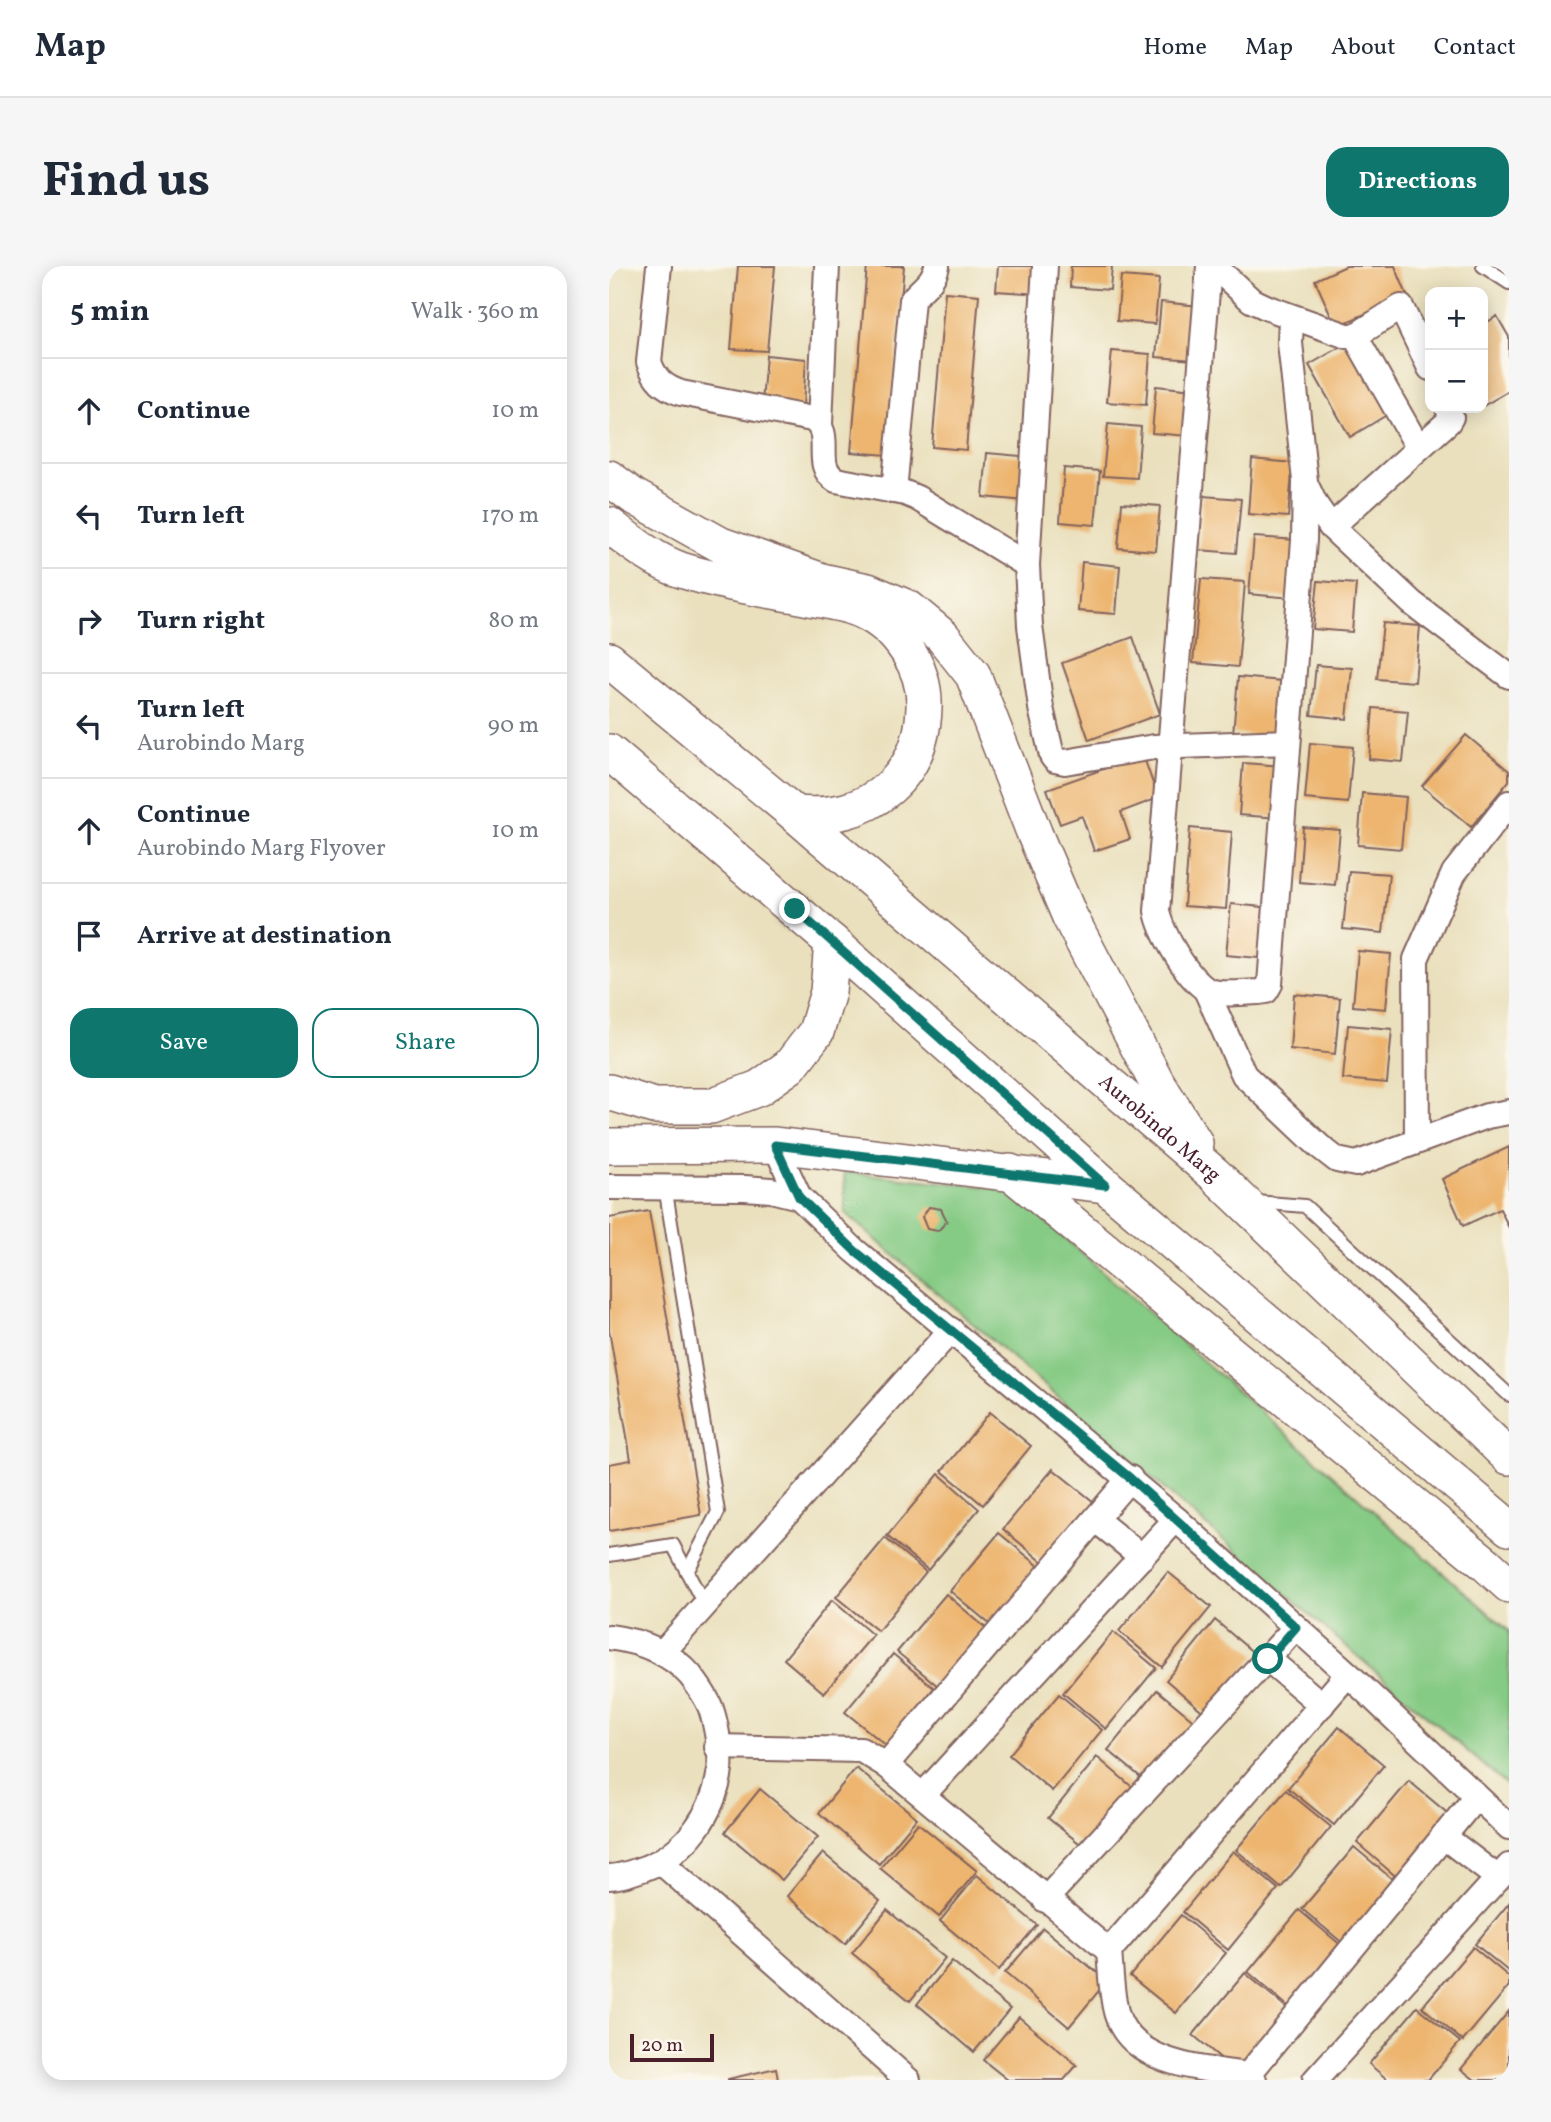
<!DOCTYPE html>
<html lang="en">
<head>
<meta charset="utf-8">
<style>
	body { margin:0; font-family:Vollkorn,serif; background:#f6f6f7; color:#1f2937 }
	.controls { position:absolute; right:21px; top:21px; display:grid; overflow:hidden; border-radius:14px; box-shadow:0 4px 18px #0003 }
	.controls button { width:63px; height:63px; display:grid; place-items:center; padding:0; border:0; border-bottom:2px solid #e0e1e3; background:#fff; color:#1f2937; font:35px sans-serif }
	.scale { position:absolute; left:21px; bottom:18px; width:84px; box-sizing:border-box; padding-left:7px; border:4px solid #4a1f2b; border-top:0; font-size:19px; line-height:24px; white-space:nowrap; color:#4a1f2b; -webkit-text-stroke:5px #fbf7ec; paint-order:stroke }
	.stop { position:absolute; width:21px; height:21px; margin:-16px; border:5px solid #0f766e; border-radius:50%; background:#fff }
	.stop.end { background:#0f766e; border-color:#fff; box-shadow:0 2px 7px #0008 }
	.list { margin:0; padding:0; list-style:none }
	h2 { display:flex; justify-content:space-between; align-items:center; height:91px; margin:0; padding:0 28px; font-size:30px }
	h2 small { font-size:23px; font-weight:400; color:#747a83 }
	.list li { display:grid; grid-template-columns:46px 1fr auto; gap:21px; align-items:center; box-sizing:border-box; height:105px; padding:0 28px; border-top:2px solid #e0e1e3 }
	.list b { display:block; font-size:26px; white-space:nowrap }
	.list p { margin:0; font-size:23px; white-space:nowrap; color:#747a83 }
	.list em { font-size:23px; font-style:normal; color:#747a83 }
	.actions { display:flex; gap:14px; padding:21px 28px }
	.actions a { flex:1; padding:16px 0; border:2px solid #0f766e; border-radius:21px; text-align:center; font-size:24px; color:#0f766e }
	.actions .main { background:#0f766e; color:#fff }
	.icon { flex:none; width:38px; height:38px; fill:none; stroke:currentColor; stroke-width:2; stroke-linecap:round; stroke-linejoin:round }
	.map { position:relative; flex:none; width:900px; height:1814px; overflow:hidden; border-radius:21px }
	header { display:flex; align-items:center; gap:42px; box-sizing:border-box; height:98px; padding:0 35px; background:#fff; border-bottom:2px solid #e0e1e3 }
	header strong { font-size:33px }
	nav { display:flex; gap:38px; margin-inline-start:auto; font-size:24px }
	.intro { display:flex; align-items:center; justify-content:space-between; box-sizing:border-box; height:168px; padding:0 42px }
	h1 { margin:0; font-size:49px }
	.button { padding:18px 32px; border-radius:21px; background:#0f766e; color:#fff; font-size:24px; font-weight:700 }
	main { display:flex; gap:42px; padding:0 42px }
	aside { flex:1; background:#fff; border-radius:21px; box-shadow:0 4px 18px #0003 }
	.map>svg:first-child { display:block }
	.green { fill:#86cb85; stroke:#687558; stroke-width:2 }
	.building { fill:#edb56f }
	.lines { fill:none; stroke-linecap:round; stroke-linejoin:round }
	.lane-casing { stroke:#82635e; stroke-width:16 }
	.street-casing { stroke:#82635e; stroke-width:28 }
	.secondary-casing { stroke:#82635e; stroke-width:38 }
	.lane { stroke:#fff; stroke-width:12 }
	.street { stroke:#fff; stroke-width:24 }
	.secondary { stroke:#fff; stroke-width:35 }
	.route { stroke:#0f766e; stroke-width:9 }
	.labels { text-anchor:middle; stroke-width:5; stroke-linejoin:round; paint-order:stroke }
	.street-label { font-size:21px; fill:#4a1f2b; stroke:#fbf7ec }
</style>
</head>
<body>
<header>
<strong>Map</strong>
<nav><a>Home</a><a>Map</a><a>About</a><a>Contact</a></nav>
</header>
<div class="intro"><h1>Find us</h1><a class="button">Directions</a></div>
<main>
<aside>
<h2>5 min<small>Walk · 360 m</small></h2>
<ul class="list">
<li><svg class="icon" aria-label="ahead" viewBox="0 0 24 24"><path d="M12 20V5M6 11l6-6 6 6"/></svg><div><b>Continue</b></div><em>10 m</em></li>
<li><svg class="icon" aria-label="left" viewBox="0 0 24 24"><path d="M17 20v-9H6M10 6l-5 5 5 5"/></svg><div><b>Turn left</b></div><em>170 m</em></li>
<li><svg class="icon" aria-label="right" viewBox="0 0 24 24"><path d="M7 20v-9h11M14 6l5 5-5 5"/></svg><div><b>Turn right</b></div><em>80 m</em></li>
<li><svg class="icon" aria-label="left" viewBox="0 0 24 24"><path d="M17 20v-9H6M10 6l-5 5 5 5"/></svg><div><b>Turn left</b><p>Aurobindo Marg</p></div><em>90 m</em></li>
<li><svg class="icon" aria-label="ahead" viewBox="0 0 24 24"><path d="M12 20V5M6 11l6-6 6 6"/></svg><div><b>Continue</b><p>Aurobindo Marg Flyover</p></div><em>10 m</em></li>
<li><svg class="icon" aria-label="arrive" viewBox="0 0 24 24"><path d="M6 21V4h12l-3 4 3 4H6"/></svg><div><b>Arrive at destination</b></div></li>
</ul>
<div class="actions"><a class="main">Save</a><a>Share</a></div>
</aside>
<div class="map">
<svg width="900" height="1814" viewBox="0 0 900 1814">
	<rect width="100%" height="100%" fill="#fbf7ec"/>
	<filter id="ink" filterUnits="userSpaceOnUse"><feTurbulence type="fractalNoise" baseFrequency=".0143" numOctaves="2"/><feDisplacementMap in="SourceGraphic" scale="14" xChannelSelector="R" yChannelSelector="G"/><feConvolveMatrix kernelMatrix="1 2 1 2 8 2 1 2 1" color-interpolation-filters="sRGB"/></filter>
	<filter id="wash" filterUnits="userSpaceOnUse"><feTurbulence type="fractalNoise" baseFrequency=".00686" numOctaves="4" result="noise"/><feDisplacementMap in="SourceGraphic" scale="28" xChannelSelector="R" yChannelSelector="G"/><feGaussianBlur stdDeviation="1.57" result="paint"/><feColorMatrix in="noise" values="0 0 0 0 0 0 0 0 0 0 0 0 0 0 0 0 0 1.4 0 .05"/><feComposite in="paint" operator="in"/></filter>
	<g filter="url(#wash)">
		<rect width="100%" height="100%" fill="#eae0bd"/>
		<polygon class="green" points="235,906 400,923 900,1365 900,1521 236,947"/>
		<g id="blocks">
			<g class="building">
				<polygon points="129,0 166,0 158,85 122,83"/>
				<polygon points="258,0 295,0 278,189 242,186"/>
				<polygon points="389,0 433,0 430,28 387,25"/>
				<polygon points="462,0 503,0 501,24 461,21"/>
				<polygon points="737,0 786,0 798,29 727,61 706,14"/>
				<polygon points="512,10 550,13 546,58 508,55"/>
				<polygon points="336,26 370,29 357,184 323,181"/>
				<polygon points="552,36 590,40 585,94 547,91"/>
				<polygon points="888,50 900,71 900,125 874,140 874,59"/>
				<polygon points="740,76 781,147 741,171 700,99"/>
				<polygon points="503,85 541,88 537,139 498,136"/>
				<polygon points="157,89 197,93 194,141 153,137"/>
				<polygon points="547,120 584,124 580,170 543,167"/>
				<polygon points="499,158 532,161 528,212 494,210"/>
				<polygon points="378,187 422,191 418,235 374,231"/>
				<polygon points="643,193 684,197 679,251 639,248"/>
				<polygon points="455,202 491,205 486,259 451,256"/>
				<polygon points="594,230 632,233 627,287 590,284"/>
				<polygon points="513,237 551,240 547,285 509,282"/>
				<polygon points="645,271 688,274 683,332 640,328"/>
				<polygon points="473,296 511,300 507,348 469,345"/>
				<polygon points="592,313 636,316 629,401 584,397"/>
				<polygon points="709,315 747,318 743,366 704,363"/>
				<polygon points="774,357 811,360 806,416 768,413"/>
				<polygon points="524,371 551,448 480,474 453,397"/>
				<polygon points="707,399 743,402 738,453 702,449"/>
				<polygon points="629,411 674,415 669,471 624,468"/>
				<polygon points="764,442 799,445 794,496 760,493"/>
				<polygon points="857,469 900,505 900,515 862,561 813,520"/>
				<polygon points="701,477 744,481 739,537 696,533"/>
				<polygon points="534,489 549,532 512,546 521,573 485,585 473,550 451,558 438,523"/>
				<polygon points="634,497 675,500 671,552 630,549"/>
				<polygon points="753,527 797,531 792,583 749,579"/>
				<polygon points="694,561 731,564 726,619 690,616"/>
				<polygon points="581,562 623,566 617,643 575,640"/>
				<polygon points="740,605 780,608 774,667 734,663"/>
				<polygon points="622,638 664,642 660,693 617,689"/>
				<polygon points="749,685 782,688 777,743 744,740"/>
				<polygon points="685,728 731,732 726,788 681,783"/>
				<polygon points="739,759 783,763 778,817 734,813"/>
				<polygon points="900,881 900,962 891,943 854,960 833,913"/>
				<polygon points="320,941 332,943 338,955 329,965 318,963 313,951"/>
				<polygon points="40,945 92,1249 0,1265 0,1198 22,1194 0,1064 0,952"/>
				<polygon points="381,1146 422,1180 374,1239 333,1205"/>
				<polygon points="444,1203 486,1237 436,1298 394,1263"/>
				<polygon points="330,1208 370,1243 319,1304 278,1270"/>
				<polygon points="390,1267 431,1301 383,1360 341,1325"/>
				<polygon points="276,1272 317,1306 269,1365 227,1331"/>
				<polygon points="559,1306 602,1341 553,1401 510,1365"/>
				<polygon points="337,1328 378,1363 330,1421 288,1386"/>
				<polygon points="223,1334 264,1369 215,1427 175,1393"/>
				<polygon points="606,1354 647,1389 598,1449 557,1414"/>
				<polygon points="504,1366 547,1402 497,1463 454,1427"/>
				<polygon points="284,1388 325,1422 278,1480 236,1446"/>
				<polygon points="548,1424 589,1458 540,1518 499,1484"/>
				<polygon points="450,1428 493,1464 443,1525 400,1489"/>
				<polygon points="730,1461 775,1499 725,1559 679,1522"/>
				<polygon points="488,1491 529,1526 480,1585 439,1552"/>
				<polygon points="247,1502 308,1552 270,1598 210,1547"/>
				<polygon points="800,1515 843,1551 791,1614 748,1577"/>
				<polygon points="151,1523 209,1571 173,1614 116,1566"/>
				<polygon points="677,1524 722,1561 672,1622 627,1584"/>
				<polygon points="309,1557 368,1605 330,1651 271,1602"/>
				<polygon points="745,1581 788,1617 736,1679 693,1643"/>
				<polygon points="624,1585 669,1623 619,1684 574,1646"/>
				<polygon points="214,1587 271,1635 236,1678 178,1630"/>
				<polygon points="368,1609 428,1659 390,1704 331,1655"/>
				<polygon points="900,1637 900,1706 866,1678"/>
				<polygon points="278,1644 336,1692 301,1735 243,1687"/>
				<polygon points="690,1644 733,1680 681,1742 639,1706"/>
				<polygon points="572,1649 617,1687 567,1747 521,1710"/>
				<polygon points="434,1662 498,1715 460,1761 396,1707"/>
				<polygon points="864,1681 900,1711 900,1720 854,1775 813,1741"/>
				<polygon points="343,1695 401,1743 365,1786 308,1738"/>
				<polygon points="636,1707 679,1743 627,1805 584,1769"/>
				<polygon points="808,1741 851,1776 819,1814 779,1814 760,1798"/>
				<polygon points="900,1745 900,1814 866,1814 852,1803"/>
				<polygon points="410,1751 468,1799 455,1814 399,1814 374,1794"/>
				<polygon points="167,1802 169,1814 119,1814 119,1813"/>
			</g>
		</g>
	</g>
	<g filter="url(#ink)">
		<use href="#blocks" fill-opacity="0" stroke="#82635e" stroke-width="2"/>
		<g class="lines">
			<g class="lane-casing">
				<g id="lane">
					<polyline points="874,0 900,17"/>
					<polyline points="56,920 109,1246 78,1306"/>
					<polyline points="647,936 696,940 900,1129"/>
					<polyline points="0,1289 64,1279 96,1340"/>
				</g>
			</g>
			<g class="street-casing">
				<g id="street">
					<path d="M50 0 40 96C46 113 54 121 72 127L203 153C227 167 202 199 227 214L296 227 308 232 418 299"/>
					<polyline points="436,0 418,299 421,360 432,442 443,490 446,494 456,496 545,481 679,476"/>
					<path d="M600 0 548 645C551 665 581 718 601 725 615 730 635 726 650 726L657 725 661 718 695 274 696 215 681 77 682 51"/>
					<polyline points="605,0 642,34 659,42 738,70 746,70 792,41 821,102"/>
					<polyline points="746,70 809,181"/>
					<polyline points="211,158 218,0"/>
					<polyline points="698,221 706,238 722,261 803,337 900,410"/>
					<path d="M285 225 303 34C313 21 324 17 328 0"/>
					<polyline points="722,261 839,156 842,151 839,142"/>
					<polyline points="597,724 635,809 710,880 728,894 747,898 878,850 900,846"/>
					<polyline points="808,875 807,693 845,607 900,537"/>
					<polyline points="166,879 190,931 245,984 567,1253 739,1408 900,1561"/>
					<polyline points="0,921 136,922 162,924 190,931"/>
					<polyline points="521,1212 277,1499 500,1685 739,1408"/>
					<polyline points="487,1254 533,1291"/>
					<path d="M0 1371C30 1375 60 1385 81 1409 88 1418 100 1435 103 1446 107 1459 113 1491 111 1504 105 1547 77 1587 36 1602 24 1606 13 1611 0 1611"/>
					<polyline points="53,1387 342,1064"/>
					<polyline points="659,1393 713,1439"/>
					<polyline points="108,1481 252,1484 277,1499"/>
					<polyline points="314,1529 567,1253"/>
					<polyline points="834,1570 889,1612"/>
					<polyline points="52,1596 299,1814"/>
					<polyline points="436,1634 687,1361"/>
					<path d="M500 1685C502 1706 502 1730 508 1749 524 1799 595 1803 639 1809"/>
					<polyline points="645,1814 639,1809 867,1531"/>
					<polyline points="706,1814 900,1600"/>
				</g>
			</g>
			<g class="secondary-casing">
				<g id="secondary">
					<polyline points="0,212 24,230 112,279 213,315 259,325 299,342 333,370 364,409 426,569 461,651 547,815 586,877"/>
					<path d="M0 259C22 276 45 295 72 304 113 317 155 323 196 331 215 335 236 337 253 345 289 361 317 402 315 442 314 473 304 501 280 522 252 546 222 551 186 548"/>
					<path id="s1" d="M0 394 186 548 605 908 900 1191"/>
					<polyline points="0,486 223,676 496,919 900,1262"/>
					<polyline points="0,826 45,840 102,840 150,822 181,800 207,766 219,726 223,676"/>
					<polyline points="0,880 166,879 496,919"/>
					<polyline points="401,906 877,1298 900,1319"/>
				</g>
			</g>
			<use href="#lane" class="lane"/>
			<use href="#street" class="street"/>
			<use href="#secondary" class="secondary"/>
		</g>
	</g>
	<g class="lines" filter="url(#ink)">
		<polyline class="route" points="186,643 496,919 166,879 190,931 245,984 521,1212 687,1361 659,1393"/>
	</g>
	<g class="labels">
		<g class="street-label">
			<text dy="7" stroke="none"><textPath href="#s1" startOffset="723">Aurobindo Marg</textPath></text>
		</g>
	</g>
</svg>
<div class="controls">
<button>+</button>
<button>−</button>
</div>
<div class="scale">20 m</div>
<div class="stop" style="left:659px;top:1393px"></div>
<div class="stop end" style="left:186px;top:643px"></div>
</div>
</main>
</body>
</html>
